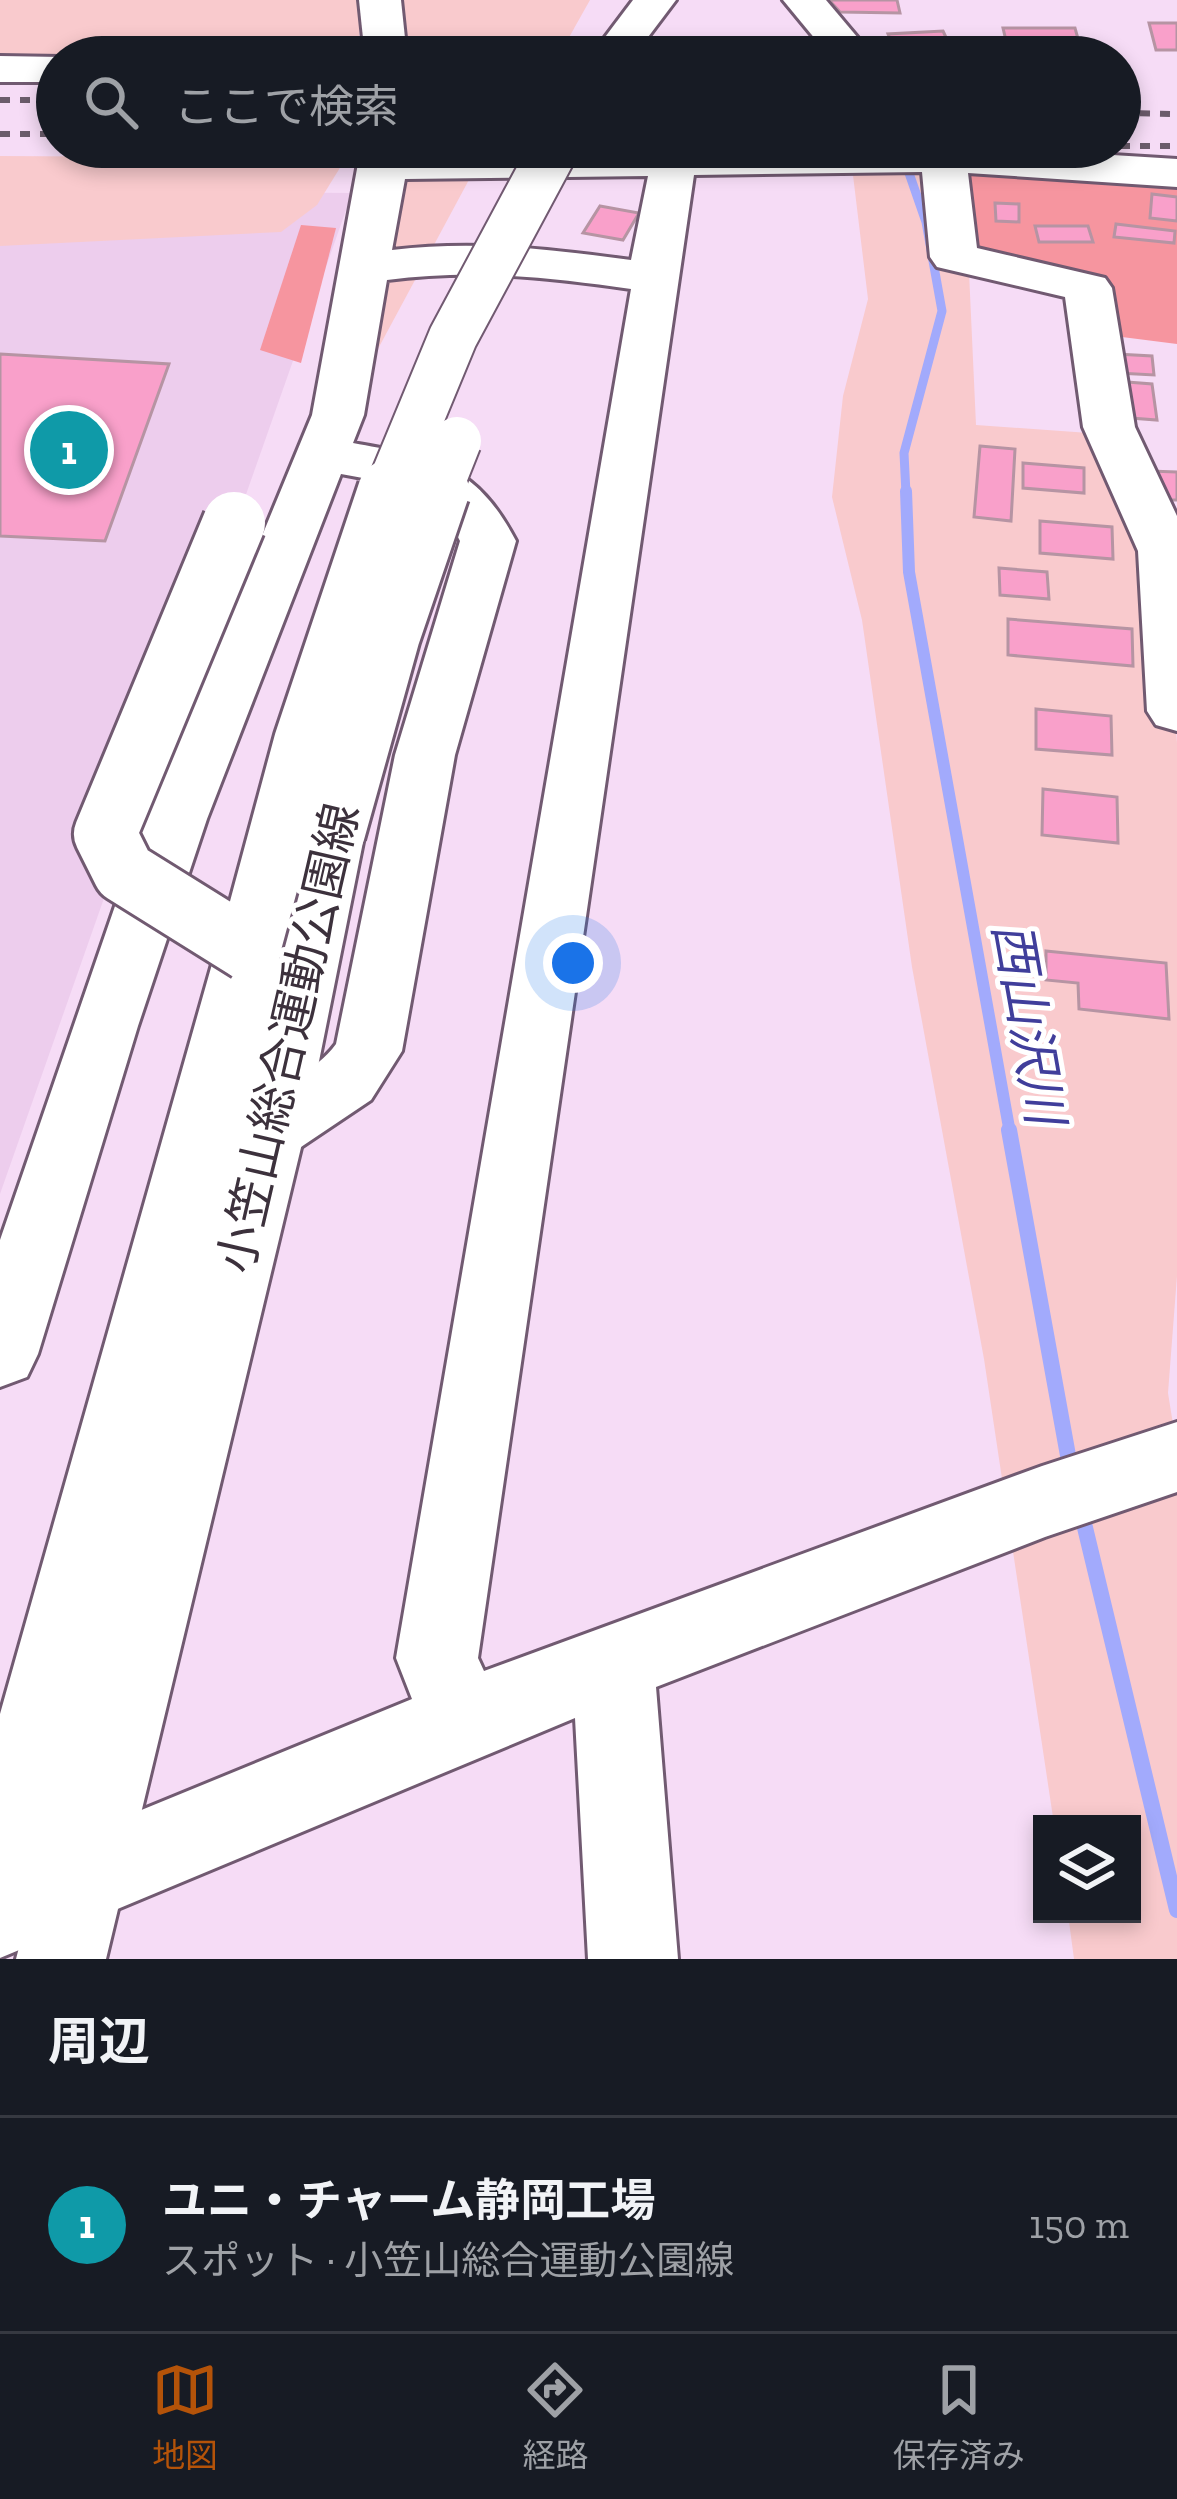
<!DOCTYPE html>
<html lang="ja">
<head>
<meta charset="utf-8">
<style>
	body { margin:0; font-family:"Zilla Slab","Noto Sans JP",serif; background:#20242c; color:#f1f3f6 }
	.controls { position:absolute; right:36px; bottom:36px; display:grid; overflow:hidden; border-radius:0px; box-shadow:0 6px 18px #0003 }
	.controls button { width:108px; height:108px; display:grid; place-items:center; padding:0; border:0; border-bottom:3px solid #363941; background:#171b24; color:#f1f3f6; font:60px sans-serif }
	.you { position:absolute; left:573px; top:963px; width:42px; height:42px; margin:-30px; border:9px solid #fff; border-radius:50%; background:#1a73e8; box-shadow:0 0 0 18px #1a73e833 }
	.badge { display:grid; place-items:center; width:78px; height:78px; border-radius:50%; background:#b45309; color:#fff; font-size:39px; font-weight:700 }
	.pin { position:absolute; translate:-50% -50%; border:6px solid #fff; box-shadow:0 3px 12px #0006 }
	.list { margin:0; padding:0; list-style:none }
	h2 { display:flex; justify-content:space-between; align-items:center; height:156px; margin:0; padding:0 48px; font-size:51px }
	h2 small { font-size:39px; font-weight:400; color:#9ea1a6 }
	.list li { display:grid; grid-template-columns:78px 1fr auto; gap:36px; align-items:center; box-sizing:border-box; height:216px; padding:0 48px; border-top:3px solid #363941 }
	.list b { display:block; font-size:45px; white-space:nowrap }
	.list p { margin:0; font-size:39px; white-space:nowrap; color:#9ea1a6 }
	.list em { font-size:39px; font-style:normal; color:#9ea1a6 }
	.icon { flex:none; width:66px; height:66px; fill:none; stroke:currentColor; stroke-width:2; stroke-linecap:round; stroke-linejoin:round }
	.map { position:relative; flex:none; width:1177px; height:1959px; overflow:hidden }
	.search { position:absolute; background:#171b24; box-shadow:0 6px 18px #0003; left:36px; right:36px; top:36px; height:132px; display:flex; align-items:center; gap:30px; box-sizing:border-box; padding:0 42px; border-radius:66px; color:#9ea1a6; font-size:45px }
	.sheet { height:372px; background:#171b24 }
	nav { display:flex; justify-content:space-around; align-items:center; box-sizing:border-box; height:168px; border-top:3px solid #363941; background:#171b24; font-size:33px; color:#9ea1a6 }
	nav a { display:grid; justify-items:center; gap:6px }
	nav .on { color:#b45309 }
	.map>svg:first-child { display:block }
	.built { fill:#edcded }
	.green { fill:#f9cacd }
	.forest { fill:#f6959f }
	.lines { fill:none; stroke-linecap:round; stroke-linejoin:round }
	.stream-far2 { stroke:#a2aafc; stroke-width:9 }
	.stream-far1 { stroke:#a2aafc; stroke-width:12 }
	.stream { stroke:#a2aafc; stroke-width:16 }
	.building { fill:#f9a0ca; stroke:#b694a3; stroke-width:3 }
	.minor-casing { stroke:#715a71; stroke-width:6 }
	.major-casing { stroke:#715a71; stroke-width:6 }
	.minor { fill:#fff; fill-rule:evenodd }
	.major { fill:#fff; fill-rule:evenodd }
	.rail { stroke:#6b5c6b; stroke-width:6; stroke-dasharray:10 10; stroke-linecap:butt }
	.minor-bridge-casing { stroke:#715a71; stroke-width:68; stroke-linecap:butt }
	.major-bridge-far1-casing { stroke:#715a71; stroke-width:52; stroke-linecap:butt }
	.major-bridge-casing { stroke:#715a71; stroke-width:68; stroke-linecap:butt }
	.minor-bridge { stroke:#fff; stroke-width:62 }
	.major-bridge-far1 { stroke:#fff; stroke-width:48 }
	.major-bridge { stroke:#fff; stroke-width:62 }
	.labels { text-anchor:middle; stroke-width:10; stroke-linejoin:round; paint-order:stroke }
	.street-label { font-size:48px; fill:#3c313c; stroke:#fff }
	.water-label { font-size:51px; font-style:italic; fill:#403e9b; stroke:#fff }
</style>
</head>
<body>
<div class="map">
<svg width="1177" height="1959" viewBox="0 0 1177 1959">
	<rect width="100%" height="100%" fill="#f6dcf6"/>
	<polygon class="built" points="0,190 352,193 0,1194"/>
	<g class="green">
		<polygon points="0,0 360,0 359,50 239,57 0,54"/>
		<polygon points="393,0 590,0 558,57 400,57"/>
		<polygon points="0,156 346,158 317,205 281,232 0,246"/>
		<polygon points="852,167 944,168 969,272 976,425 1089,433 1162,542 1177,743 1177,1276 1168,1393 1177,1449 1177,1959 1074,1959 1068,1914 1132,1914 1132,1824 1054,1824 984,1359 912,967 862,620 832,497 843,396 868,299"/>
		<polygon points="399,176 471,176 372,360"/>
	</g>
	<g class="forest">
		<polygon points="950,164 1177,178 1177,344 1122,337 1099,279 961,247"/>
		<polygon points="301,225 336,228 301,363 260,350"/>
	</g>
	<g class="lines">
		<polyline class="stream-far2" points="900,147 926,222 942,311 904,453 906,494"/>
		<polyline class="stream-far1" points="906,491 909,572 1010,1133"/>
		<g class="stream">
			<polyline points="1009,1130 1071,1472"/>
			<polyline points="1081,1511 1177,1910"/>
		</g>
	</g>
	<g class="building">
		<polygon points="829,0 897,0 900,13 840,12"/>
		<polygon points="1149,23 1177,23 1177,50 1156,50"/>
		<polygon points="1003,28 1075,28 1082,53 1009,53"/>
		<polygon points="943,31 951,48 895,51 888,34"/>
		<polygon points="1152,194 1177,197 1177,221 1150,218"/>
		<polygon points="995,203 1019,204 1019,222 996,221"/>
		<polygon points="600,206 639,213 623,240 583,233"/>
		<polygon points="1116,224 1175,231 1174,243 1114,237"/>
		<polygon points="1035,226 1088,226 1093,242 1039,242"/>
		<polygon points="0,354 169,364 105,541 0,536"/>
		<polygon points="1116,354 1152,356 1154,375 1118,373"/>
		<polygon points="1127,382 1152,384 1157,420 1131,418"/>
		<polygon points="980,446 1015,449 1011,521 974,517"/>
		<polygon points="1023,463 1084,468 1084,493 1023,488"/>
		<polygon points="1149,471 1177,472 1177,500 1154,500"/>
		<polygon points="1040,521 1112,527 1113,559 1040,553"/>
		<polygon points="999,568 1047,572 1049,599 1000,595"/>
		<polygon points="1008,619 1132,629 1133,666 1008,655"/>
		<polygon points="1036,709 1111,716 1112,755 1036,749"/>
		<polygon points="1043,789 1117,797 1118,843 1042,835"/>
		<polygon points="1046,951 1166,963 1169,1019 1079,1009 1078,983 1046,980"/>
	</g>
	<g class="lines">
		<g class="minor-casing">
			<g id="minor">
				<polygon points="359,0 401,0 407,57 365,57"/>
				<polygon points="783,0 826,0 874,57 830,57"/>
				<polygon points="0,56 61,57 57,57 57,82 0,82"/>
				<path d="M361 147H399L402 152 985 147 1177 159V187L968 173 977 248 1105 278 1112 288 1135 427 1177 516V731L1156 725 1147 711 1138 551 1083 427 1065 297 937 267 930 257 922 172 694 175 478 1658 484 1671 1042 1466 1177 1422V1492L1045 1537 656 1687 678 1959H588L575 1718 0 1958V1868L412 1699 396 1658 631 289C545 277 474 269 387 280L364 415 353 443C434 458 475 463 516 541L455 755 402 1051 371 1100 295 1151 270 1159 245 1151 235 1131C256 1090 309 1081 336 1044L395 755 460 541C437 492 391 483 341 474L207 819 138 1026 38 1354 27 1377 0 1387V1240L145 819 312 415ZM648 176 631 260C550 249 475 240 392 250L405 179Z"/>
			</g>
		</g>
		<g class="major-casing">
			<g id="major">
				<polygon points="633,0 676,0 633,57 590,57"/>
				<polygon points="334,809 356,816 365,832 305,1131 106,1959 16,1959 31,1901 0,1914 0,1714 216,950 226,933 249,925 272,933 278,943 303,832 312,816"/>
			</g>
		</g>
		<use href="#minor" class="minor"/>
		<use href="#major" class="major"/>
		<g class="rail">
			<polyline points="0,100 57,100"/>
			<polyline points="1120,113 1177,114"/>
			<polyline points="0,134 57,134"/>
			<polyline points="1120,146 1177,146"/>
		</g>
		<g class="minor-bridge-casing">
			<polyline id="minor-bridge" points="234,523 105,834 124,872 249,950"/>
		</g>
		<g class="major-bridge-far1-casing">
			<g id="major-bridge-far1">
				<polyline points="388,494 453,337 555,147"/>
				<polyline points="436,494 457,441"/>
			</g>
		</g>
		<g class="major-bridge-casing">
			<g id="major-bridge">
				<polyline points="334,832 389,635 438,491"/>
				<polyline points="249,950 305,742 389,491"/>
			</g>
		</g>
		<use href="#minor-bridge" class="minor-bridge"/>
		<use href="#major-bridge-far1" class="major-bridge-far1"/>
		<use href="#major-bridge" class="major-bridge"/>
	</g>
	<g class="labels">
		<g class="street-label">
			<text transform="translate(288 1038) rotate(-77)" y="17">小笠山総合運動公園線</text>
		</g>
		<g class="water-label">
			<text transform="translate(1029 1023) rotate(80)" y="18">西山沢川</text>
		</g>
	</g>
</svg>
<div class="controls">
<button><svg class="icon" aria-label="layers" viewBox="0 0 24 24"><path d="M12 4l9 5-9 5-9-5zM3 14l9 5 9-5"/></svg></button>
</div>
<div class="you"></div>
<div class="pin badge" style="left:69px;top:450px;background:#0f9aa8">1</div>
<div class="search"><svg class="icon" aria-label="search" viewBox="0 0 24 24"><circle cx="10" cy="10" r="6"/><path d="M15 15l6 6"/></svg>ここで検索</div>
</div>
<section class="sheet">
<h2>周辺<small></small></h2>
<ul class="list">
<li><span class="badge" style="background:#0f9aa8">1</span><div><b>ユニ・チャーム静岡工場</b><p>スポット · 小笠山総合運動公園線</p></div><em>150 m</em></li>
</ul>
</section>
<nav>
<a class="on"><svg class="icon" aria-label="map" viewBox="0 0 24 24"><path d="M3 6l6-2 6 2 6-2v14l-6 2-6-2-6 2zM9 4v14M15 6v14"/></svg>地図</a>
<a><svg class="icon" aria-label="directions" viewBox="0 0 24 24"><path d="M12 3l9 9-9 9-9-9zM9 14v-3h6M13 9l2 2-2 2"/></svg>経路</a>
<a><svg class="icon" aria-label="saved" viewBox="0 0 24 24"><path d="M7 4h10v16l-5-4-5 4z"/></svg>保存済み</a>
</nav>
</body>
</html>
